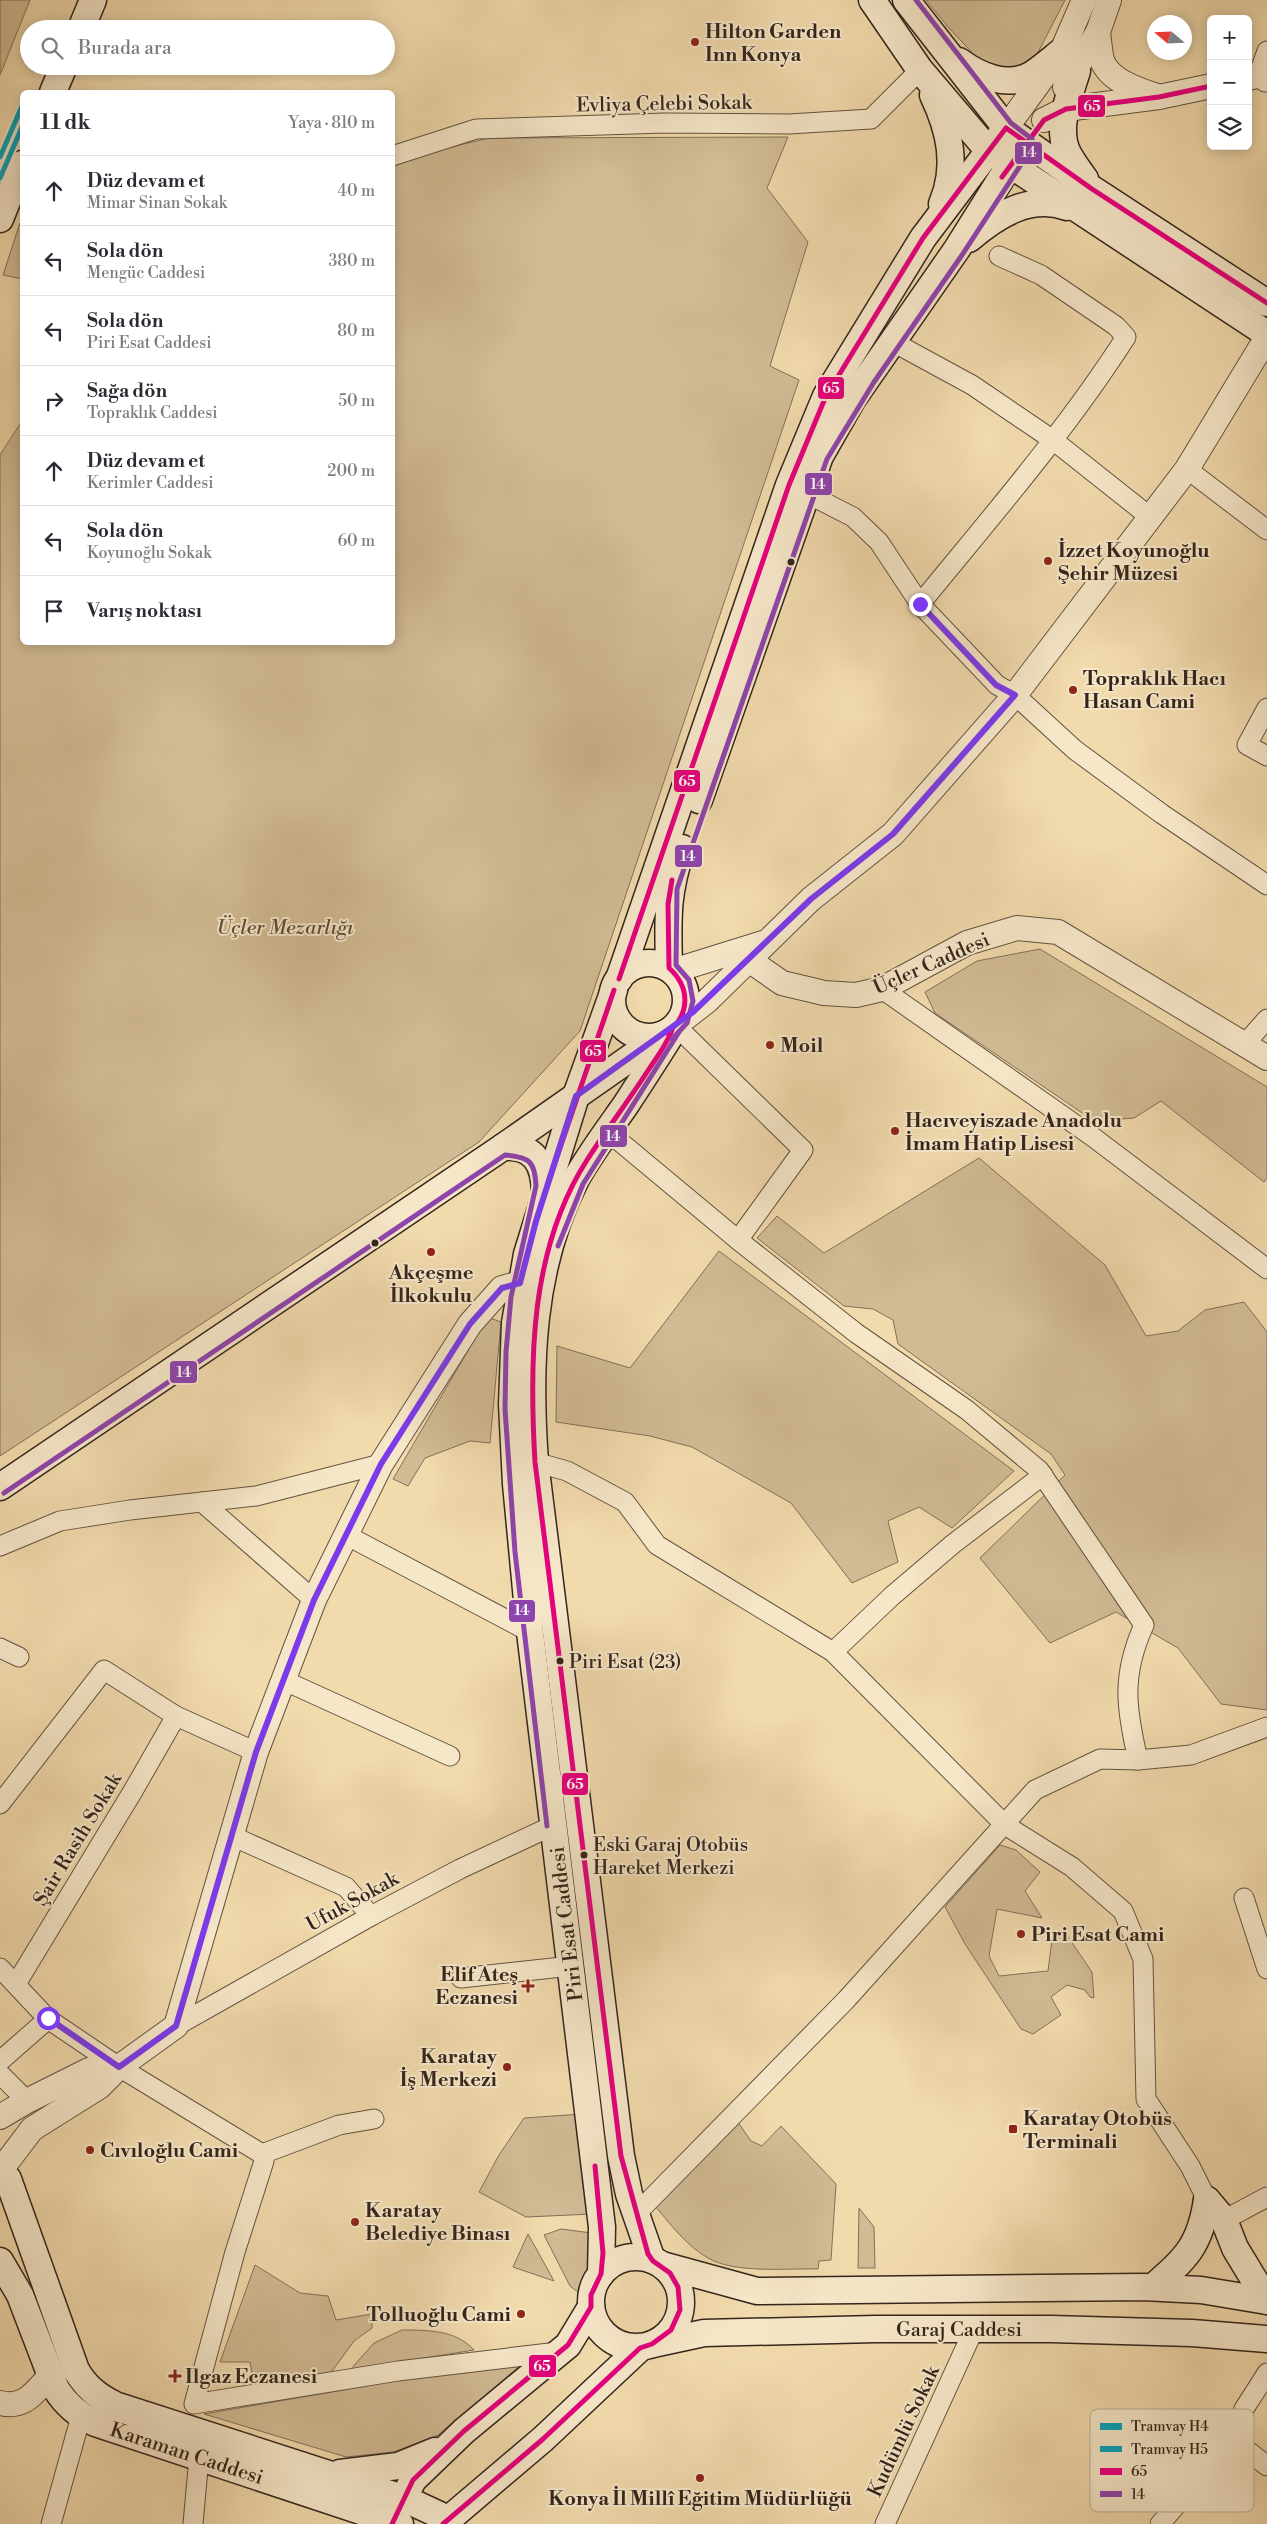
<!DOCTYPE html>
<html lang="tr">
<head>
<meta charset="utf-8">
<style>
	body { margin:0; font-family:"Libre Bodoni",serif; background:#f7f7f7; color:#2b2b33 }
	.controls { position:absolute; right:15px; top:15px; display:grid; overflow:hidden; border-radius:8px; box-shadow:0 2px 12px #0003 }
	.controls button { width:45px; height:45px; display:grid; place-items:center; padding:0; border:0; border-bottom:1px solid #e1e1e2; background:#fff; color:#2b2b33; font:25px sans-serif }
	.compass { position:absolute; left:1147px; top:15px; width:45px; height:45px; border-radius:50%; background:#fff; box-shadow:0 2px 12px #0003; rotate:289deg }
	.stop { position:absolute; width:15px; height:15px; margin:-11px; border:4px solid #7c3aed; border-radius:50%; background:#fff }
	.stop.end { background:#7c3aed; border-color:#fff; box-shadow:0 1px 5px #0008 }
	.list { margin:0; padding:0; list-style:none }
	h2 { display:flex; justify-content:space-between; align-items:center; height:65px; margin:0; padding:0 20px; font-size:21px }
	h2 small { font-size:16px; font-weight:400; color:#7c7c81 }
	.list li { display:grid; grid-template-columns:32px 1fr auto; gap:15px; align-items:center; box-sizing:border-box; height:70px; padding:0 20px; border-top:1px solid #e1e1e2 }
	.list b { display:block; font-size:19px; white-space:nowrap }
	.list p { margin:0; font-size:16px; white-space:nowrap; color:#7c7c81 }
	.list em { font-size:16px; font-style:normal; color:#7c7c81 }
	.icon { flex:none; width:28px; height:28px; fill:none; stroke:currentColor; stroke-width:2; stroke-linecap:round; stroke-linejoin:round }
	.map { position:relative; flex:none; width:1267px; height:2524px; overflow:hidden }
	.search { position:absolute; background:#fff; box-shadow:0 2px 12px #0003; left:20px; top:20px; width:375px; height:55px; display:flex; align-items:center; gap:12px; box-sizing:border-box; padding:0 18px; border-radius:28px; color:#7c7c81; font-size:19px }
	.panel { position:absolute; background:#fff; box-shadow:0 2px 12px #0003; left:20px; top:90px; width:375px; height:555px; border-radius:8px }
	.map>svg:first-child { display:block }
	.green { fill:#d1bb94; stroke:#827058 }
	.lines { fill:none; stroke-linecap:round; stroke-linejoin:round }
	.minor-casing { stroke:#635240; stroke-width:21 }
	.tertiary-casing { stroke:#635240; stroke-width:26 }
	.secondary-casing { stroke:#34251c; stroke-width:29 }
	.minor { stroke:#f6e7c9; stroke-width:19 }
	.tertiary { stroke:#f6e7c9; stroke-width:24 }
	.secondary { stroke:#f6e7c9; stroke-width:26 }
	.bus-1-casing { stroke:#f6e7c9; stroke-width:9 }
	.bus-2-casing { stroke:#f6e7c9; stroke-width:9 }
	.bus-1 { stroke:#e5007d; stroke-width:5 }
	.bus-2 { stroke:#8e44ad; stroke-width:5 }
	.tram-1-casing { stroke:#f6e7c9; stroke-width:9 }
	.tram-2-casing { stroke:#f6e7c9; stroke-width:9 }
	.tram-1 { stroke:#05a2ba; stroke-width:5 }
	.tram-2 { stroke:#05a2ba; stroke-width:5 }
	.route { stroke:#7c3aed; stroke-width:6 }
	.poi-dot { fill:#8f2418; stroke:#f6e7c9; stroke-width:2 }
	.bus-dot { fill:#34251c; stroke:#f6e7c9; stroke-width:2 }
	.labels { text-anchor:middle; stroke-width:4; stroke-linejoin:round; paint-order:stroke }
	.bus-label { font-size:19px; fill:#34251c; stroke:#f6e7c9; text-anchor:start }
	.poi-label { font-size:20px; font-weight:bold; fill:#34251c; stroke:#f6e7c9; text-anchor:start }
	.street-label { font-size:20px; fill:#34251c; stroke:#f6e7c9 }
	.park-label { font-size:20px; font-style:italic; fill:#5b4a3a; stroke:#f6e7c9 }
	.key { fill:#f6e7c9; stroke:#bcad95; stroke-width:1 }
	.key-label { font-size:14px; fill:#34251c }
	.line-badge { stroke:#f6e7c9; stroke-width:2 }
	.badge-label { font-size:14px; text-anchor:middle; font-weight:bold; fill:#fff }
</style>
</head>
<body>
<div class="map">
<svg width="1267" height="2524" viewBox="0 0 1267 2524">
	<rect width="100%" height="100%" fill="#f1daac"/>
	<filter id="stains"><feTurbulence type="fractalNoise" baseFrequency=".004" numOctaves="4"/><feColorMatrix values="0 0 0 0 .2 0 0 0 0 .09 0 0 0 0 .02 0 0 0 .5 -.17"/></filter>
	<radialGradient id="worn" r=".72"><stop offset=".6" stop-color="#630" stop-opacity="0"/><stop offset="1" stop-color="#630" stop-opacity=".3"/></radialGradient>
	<g class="green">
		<polygon points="0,0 30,0 0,75"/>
		<polygon points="926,0 1065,0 1029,70 992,74 948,27"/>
		<polygon points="788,137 767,188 808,242 770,366 799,380 580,1031 479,1142 0,1456 0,455 22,421 22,642 392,642 393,161 489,138"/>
		<polygon points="20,223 22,224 22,279 3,275"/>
		<polygon points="1040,949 1267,1087 1267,1178 1264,1182 1161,1101 1134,1118 1094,1121 935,1013 925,992 977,961"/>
		<polygon points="979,1158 1105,1265 1146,1336 1178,1331 1205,1310 1244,1302 1267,1332 1267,1710 1221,1704 1178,1648 1116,1612 1050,1643 980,1558 1065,1475 1051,1454 898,1344 893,1320 873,1309 844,1306 757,1238 777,1216 824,1253"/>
		<polygon points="719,1251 1014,1471 952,1528 919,1507 888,1521 898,1562 852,1583 791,1503 692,1447 650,1436 556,1422 557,1346 630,1368"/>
		<polygon points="490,1318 501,1322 490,1443 470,1441 425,1458 408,1486 393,1479 477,1335"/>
		<polygon points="1000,1845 1016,1850 1040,1872 1025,1891 1042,1918 997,1909 989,1956 999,1976 1048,1971 1052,1940 1064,1931 1092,1972 1094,1998 1090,1997 1085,1990 1067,1985 1051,1997 1061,2015 1033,2034 1021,2029 965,1944 945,1907"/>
		<polygon points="582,2114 593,2214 526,2217 479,2192 499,2155 524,2118"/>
		<path d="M737 2121 751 2141 762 2146 781 2126 836 2184 831 2260 819 2261 818 2269C787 2268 735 2274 708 2258 687 2246 671 2225 656 2207Z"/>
		<polygon points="859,2208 874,2227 875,2268 858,2268"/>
		<polygon points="561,2229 592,2233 588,2270 578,2292 570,2286 544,2235"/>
		<polygon points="528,2234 554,2281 513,2267"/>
		<polygon points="255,2265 300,2293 328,2296 336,2320 372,2314 372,2328 354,2341 330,2374 254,2386 250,2362 220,2362"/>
		<path d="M402 2330C428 2330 456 2330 474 2350L350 2370 374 2343Z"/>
		<polygon points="529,2358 438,2435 394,2452 346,2457 204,2414"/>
	</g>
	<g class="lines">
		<g class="minor-casing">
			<g id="minor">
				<polyline points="1265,82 1258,76 1267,51"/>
				<polyline points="392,156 476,129 665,123 789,124 871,119 920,70"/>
				<polyline points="893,342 972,385 1053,440 1150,517"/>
				<polyline points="1187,469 1267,530"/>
				<polyline points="806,493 853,517 879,542 920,604 997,685 1015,695 1075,750 1162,814 1267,885"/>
				<path d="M920 604C991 517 1065 432 1126 337L1116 326 1041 275 999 256"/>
				<polyline points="1267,708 1247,745 1267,756"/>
				<polyline points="882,989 1093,1137 1267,1269"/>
				<polyline points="676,1026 803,1150 738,1240"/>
				<polyline points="1244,1045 1267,1019"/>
				<path d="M607 1131 738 1240 856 1333 967 1410 1039 1470 1144 1625C1121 1676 1126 1708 1138 1760"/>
				<polyline points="535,1462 567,1471 625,1502 657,1545 833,1652 1005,1825 1072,1867 1123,1911 1143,1959 1146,2099 1190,2166 1207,2200"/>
				<polyline points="202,1502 314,1600"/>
				<polyline points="346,1535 530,1632"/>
				<polyline points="0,1546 60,1521 130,1510 256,1496 381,1464"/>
				<polyline points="0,1648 19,1657"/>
				<polyline points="833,1652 892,1596 953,1544 1043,1475"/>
				<polyline points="283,1680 450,1756"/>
				<polyline points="0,1804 104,1670 176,1716 256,1752"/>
				<polyline points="232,1836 346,1887 371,1916"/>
				<polyline points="1244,1898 1267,1969"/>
				<polyline points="0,1968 48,2019 119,2067 262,2154 264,2161 235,2252 194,2404 398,2371 558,2352"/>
				<polyline points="461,1978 571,1966"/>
				<polyline points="16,1984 133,1791 176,1716"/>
				<polyline points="176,2026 371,1916 460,1869 554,1825"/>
				<polyline points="0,2061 48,2019"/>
				<polyline points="0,2074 27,2101"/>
				<polyline points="262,2154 339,2125 374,2119"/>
				<polyline points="636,2214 846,2000 1035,1790 1100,1759 1138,1760 1191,1755 1267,1727"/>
				<polyline points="1224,2220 1267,2197"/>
				<polyline points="1233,2439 1267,2466"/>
				<polyline points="51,2524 81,2416"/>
				<polyline points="193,2524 199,2457"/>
				<polyline points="885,2524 974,2329"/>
				<polyline points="1160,2524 1233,2439 1244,2409 1267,2373"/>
			</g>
		</g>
		<g class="tertiary-casing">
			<g id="tertiary">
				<path d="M1098 32C1099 41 1100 51 1102 60 1109 81 1139 90 1157 96"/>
				<polyline points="1248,78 1267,74"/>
				<polyline points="1065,87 1098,32 1109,0"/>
				<polyline points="1044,120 1066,109 1159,97 1211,86"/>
				<polyline points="1006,128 1062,51 1084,0"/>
				<polyline points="749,960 782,983 824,993 856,995 882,989 967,943 1017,928 1058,932 1267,1058"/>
				<polyline points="673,971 763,943"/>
				<polyline points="680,1022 707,1001 811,899 893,834 1015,695 1187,469 1267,337"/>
				<polyline points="0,2117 27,2101 89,2070 119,2067"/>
				<polyline points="4,2166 32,2129 99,2087 119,2067 176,2026 256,1752 314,1600 381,1464 470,1324 502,1288 520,1283"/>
				<path d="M0 2403C24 2409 34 2393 49 2377"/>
			</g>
		</g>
		<g class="secondary-casing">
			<g id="secondary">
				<polyline points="872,0 920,70 988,150 1267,334"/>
				<polyline points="906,0 1006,128 1092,189 1267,303"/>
				<polyline points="81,29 93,0"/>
				<path d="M959 61C979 76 1007 88 1031 75 1042 68 1052 59 1062 51"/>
				<path d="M1077 71C1070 94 1057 125 1066 149 1070 159 1078 169 1085 179"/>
				<polyline points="53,92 64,66"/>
				<path d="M933 95C950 131 958 166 942 204"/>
				<polyline points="0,219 22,164"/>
				<path d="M969 239C997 215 1030 194 1067 207"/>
				<polyline points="699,800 820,456 852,400 957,249 1009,166 1026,144"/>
				<circle cx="649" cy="1000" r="37"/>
				<path d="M669 968C668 920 666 895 682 848"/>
				<polyline points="619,979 789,485 826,396 923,238 1006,128"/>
				<path d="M503 1147C535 1145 544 1164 545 1192"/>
				<polyline points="0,1487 503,1147 666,1033"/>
				<path d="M8 2179 76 2370C86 2387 97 2396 115 2405L403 2498 448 2519"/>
				<polyline points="1207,2200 1224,2220 1235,2248 1267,2301"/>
				<circle cx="636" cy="2302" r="45"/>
				<path d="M652 2260 629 2194 621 2156 535 1462C528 1367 531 1266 576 1179 590 1154 608 1130 625 1106 640 1083 655 1060 670 1036L672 1030"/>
				<path d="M0 2261 20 2295 56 2389C66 2405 78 2415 95 2423L400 2524"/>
				<polyline points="662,2265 757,2291 1143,2287 1201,2290 1267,2301"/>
				<polyline points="601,2274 602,2227 530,1632 516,1484 512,1404 515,1323 527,1254 576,1096 614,990"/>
				<path d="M1153 2287C1186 2258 1200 2246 1207 2200"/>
				<polyline points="653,2344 704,2333 876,2329 1051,2329 1192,2333 1267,2339"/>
				<polyline points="340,2473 398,2466 435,2451"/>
				<polyline points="396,2513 413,2480 464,2431 568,2345 591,2307"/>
				<polyline points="443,2524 543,2439 640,2348"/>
			</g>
		</g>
		<use href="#minor" class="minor"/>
		<use href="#tertiary" class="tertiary"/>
		<use href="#secondary" class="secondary"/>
		<g class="bus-1-casing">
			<g id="bus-1">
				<polyline points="1002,177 1044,120 1066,109 1159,97 1211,86"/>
				<polyline points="619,979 789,485 826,396 923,238 1006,128 1092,189 1267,303"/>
				<path d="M667 1033C690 1015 691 988 669 968L668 904 672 880"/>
				<polyline points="548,1183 614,990"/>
				<polyline points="392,2524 413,2480 464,2431 568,2345 591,2307 591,2295 601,2274 603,2253 595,2166"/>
				<path d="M443 2524 543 2439 640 2348 652 2344 671 2330 680 2310 678 2287 670 2273 653 2261 648 2254 621 2156 535 1462C529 1360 530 1249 587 1160 607 1129 629 1100 649 1069 657 1057 667 1044 672 1030"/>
			</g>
		</g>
		<g class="bus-2-casing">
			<g id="bus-2">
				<polyline points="672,1039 687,1023 693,1001 689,980 676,965 677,889 827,459 874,382 962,255 1033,146 1032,139 1011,123 916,0"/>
				<polyline points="558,1246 583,1184 679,1032"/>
				<path d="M4 1493 505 1155C529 1157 535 1161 536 1186L511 1297 506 1352 505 1409 515 1552 547 1826"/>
			</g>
		</g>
		<use href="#bus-1" class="bus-1"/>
		<use href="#bus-2" class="bus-2"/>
		<g class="tram-1-casing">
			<polyline id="tram-1" points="0,157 22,106"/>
		</g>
		<g class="tram-2-casing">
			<polyline id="tram-2" points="0,178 22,127"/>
		</g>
		<use href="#tram-1" class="tram-1"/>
		<use href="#tram-2" class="tram-2"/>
	</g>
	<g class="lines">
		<polyline class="route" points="48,2018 119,2067 176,2026 256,1752 314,1600 381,1464 470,1324 502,1288 520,1283 536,1221 576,1096 693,1012 811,899 893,834 1015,695 996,685 920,604"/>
	</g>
	<g class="poi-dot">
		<circle cx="695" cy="42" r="5"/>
		<circle cx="1048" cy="561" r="5"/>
		<circle cx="1073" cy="690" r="5"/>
		<circle cx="770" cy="1045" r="5"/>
		<circle cx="895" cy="1131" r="5"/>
		<circle cx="431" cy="1252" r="5"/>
		<circle cx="1021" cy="1934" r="5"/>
		<path d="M525.5 1978.5h5v5h5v5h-5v5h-5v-5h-5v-5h5z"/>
		<circle cx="507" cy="2067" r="5"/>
		<rect x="1008" y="2124" width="10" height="10" rx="2.5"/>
		<circle cx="90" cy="2150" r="5"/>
		<circle cx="355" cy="2222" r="5"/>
		<circle cx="521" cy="2314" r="5"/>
		<path d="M172.5 2368.5h5v5h5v5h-5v5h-5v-5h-5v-5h5z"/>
		<circle cx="700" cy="2478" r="5"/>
	</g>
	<g class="bus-dot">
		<circle cx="791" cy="562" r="4.5"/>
		<circle cx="375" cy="1243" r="4.5"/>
		<circle cx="560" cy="1661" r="4.5"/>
		<circle cx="584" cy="1855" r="4.5"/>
	</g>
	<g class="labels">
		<g class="bus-label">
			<text x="569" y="1668">Piri Esat (23)</text>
			<text x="593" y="1851">Eski Garaj Otobüs<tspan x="593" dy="23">Hareket Merkezi</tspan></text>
		</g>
		<g class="poi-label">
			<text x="705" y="38">Hilton Garden<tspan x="705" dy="23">Inn Konya</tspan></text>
			<text x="1058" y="557">İzzet Koyunoğlu<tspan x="1058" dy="23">Şehir Müzesi</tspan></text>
			<text x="1083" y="685">Topraklık Hacı<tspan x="1083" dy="23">Hasan Cami</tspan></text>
			<text x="780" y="1052">Moil</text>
			<text x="905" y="1127">Hacıveyiszade Anadolu<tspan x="905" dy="23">İmam Hatip Lisesi</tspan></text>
			<text x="431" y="1279" text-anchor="middle">Akçeşme<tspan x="431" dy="23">İlkokulu</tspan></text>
			<text x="1031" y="1941">Piri Esat Cami</text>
			<text x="518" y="1981" text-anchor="end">Elif Ateş<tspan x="518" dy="23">Eczanesi</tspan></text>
			<text x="497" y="2063" text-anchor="end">Karatay<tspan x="497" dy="23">İş Merkezi</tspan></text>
			<text x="1023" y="2125">Karatay Otobüs<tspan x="1023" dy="23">Terminali</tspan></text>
			<text x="100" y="2157">Cıvıloğlu Cami</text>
			<text x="365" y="2217">Karatay<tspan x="365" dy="23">Belediye Binası</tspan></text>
			<text x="511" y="2321" text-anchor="end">Tolluoğlu Cami</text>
			<text x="185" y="2383">Ilgaz Eczanesi</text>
			<text x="700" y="2505" text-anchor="middle">Konya İl Millî Eğitim Müdürlüğü</text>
		</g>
		<g class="street-label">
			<text transform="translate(664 103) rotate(-1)" y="7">Evliya Çelebi Sokak</text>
			<text transform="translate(931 963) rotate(-24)" y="7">Üçler Caddesi</text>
			<text transform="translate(77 1839) rotate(-59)" y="7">Şair Rasih Sokak</text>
			<text transform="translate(352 1901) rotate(-29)" y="7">Ufuk Sokak</text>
			<text transform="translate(566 1924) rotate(-97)" y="7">Piri Esat Caddesi</text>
			<text x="959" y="2336">Garaj Caddesi</text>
			<text transform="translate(903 2431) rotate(-65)" y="7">Kudümlü Sokak</text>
			<text transform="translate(187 2453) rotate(18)" y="7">Karaman Caddesi</text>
		</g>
		<g class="park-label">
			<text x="285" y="934">Üçler Mezarlığı</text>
		</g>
	</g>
	<rect x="1090" y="2409" width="164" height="103" rx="8" class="key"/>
	<rect x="1100" y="2423" width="22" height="7" fill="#05a2ba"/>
	<rect x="1100" y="2446" width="22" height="6" fill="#05a2ba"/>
	<rect x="1100" y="2468" width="22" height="7" fill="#e5007d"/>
	<rect x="1100" y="2491" width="22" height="6" fill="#8e44ad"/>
	<g class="key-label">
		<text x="1131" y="2431">Tramvay H4</text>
		<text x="1131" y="2454">Tramvay H5</text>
		<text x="1131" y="2476">65</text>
		<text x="1131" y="2499">14</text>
	</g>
	<g class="line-badge">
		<rect x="1077" y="94" width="29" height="24" rx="5" fill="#e5007d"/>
		<rect x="1014" y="141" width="29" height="24" rx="5" fill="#8e44ad"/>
		<rect x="817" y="376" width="28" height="24" rx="5" fill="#e5007d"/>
		<rect x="804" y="472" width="29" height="24" rx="5" fill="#8e44ad"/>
		<rect x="673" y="769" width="28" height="24" rx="5" fill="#e5007d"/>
		<rect x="674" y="844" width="29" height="24" rx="5" fill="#8e44ad"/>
		<rect x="579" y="1039" width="28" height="24" rx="5" fill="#e5007d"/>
		<rect x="599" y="1124" width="29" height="24" rx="5" fill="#8e44ad"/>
		<rect x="169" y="1360" width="29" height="24" rx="5" fill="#8e44ad"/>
		<rect x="508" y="1599" width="28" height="24" rx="5" fill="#8e44ad"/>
		<rect x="561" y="1772" width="28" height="24" rx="5" fill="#e5007d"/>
		<rect x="528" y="2354" width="29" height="24" rx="5" fill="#e5007d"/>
	</g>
	<g class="badge-label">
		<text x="1092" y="111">65</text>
		<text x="1029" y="157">14</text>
		<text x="831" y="393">65</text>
		<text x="818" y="489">14</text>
		<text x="687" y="786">65</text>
		<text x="688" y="861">14</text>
		<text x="593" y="1056">65</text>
		<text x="613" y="1141">14</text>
		<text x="184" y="1377">14</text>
		<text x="522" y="1615">14</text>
		<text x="575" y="1789">65</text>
		<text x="542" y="2371">65</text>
	</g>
	<rect width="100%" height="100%" filter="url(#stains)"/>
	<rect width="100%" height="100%" fill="url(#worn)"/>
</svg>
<div class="controls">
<button>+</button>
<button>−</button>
<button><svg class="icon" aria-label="layers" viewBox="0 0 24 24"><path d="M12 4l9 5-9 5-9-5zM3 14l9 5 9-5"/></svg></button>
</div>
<svg class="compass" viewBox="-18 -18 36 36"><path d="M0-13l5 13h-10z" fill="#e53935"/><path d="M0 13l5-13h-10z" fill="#7c7c81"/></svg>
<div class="stop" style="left:48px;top:2018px"></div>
<div class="stop end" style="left:920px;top:604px"></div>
<div class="search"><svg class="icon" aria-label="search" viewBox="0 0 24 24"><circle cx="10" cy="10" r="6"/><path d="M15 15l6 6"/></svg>Burada ara</div>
<section class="panel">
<h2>11 dk<small>Yaya · 810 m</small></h2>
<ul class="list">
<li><svg class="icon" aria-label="ahead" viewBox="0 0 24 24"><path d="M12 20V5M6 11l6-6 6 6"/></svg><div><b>Düz devam et</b><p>Mimar Sinan Sokak</p></div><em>40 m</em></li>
<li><svg class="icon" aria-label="left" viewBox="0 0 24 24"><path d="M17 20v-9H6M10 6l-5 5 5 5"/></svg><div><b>Sola dön</b><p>Mengüc Caddesi</p></div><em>380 m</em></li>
<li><svg class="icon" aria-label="left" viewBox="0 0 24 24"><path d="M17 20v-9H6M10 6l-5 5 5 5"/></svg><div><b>Sola dön</b><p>Piri Esat Caddesi</p></div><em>80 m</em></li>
<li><svg class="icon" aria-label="right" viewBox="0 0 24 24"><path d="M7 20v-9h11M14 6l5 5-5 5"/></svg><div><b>Sağa dön</b><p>Topraklık Caddesi</p></div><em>50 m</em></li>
<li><svg class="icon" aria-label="ahead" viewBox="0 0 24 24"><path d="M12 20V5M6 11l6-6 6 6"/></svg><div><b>Düz devam et</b><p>Kerimler Caddesi</p></div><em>200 m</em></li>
<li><svg class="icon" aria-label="left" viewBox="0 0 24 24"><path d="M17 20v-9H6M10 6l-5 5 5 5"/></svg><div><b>Sola dön</b><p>Koyunoğlu Sokak</p></div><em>60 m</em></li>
<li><svg class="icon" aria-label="arrive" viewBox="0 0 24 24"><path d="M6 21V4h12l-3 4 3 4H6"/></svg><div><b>Varış noktası</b></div></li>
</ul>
</section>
</div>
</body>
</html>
